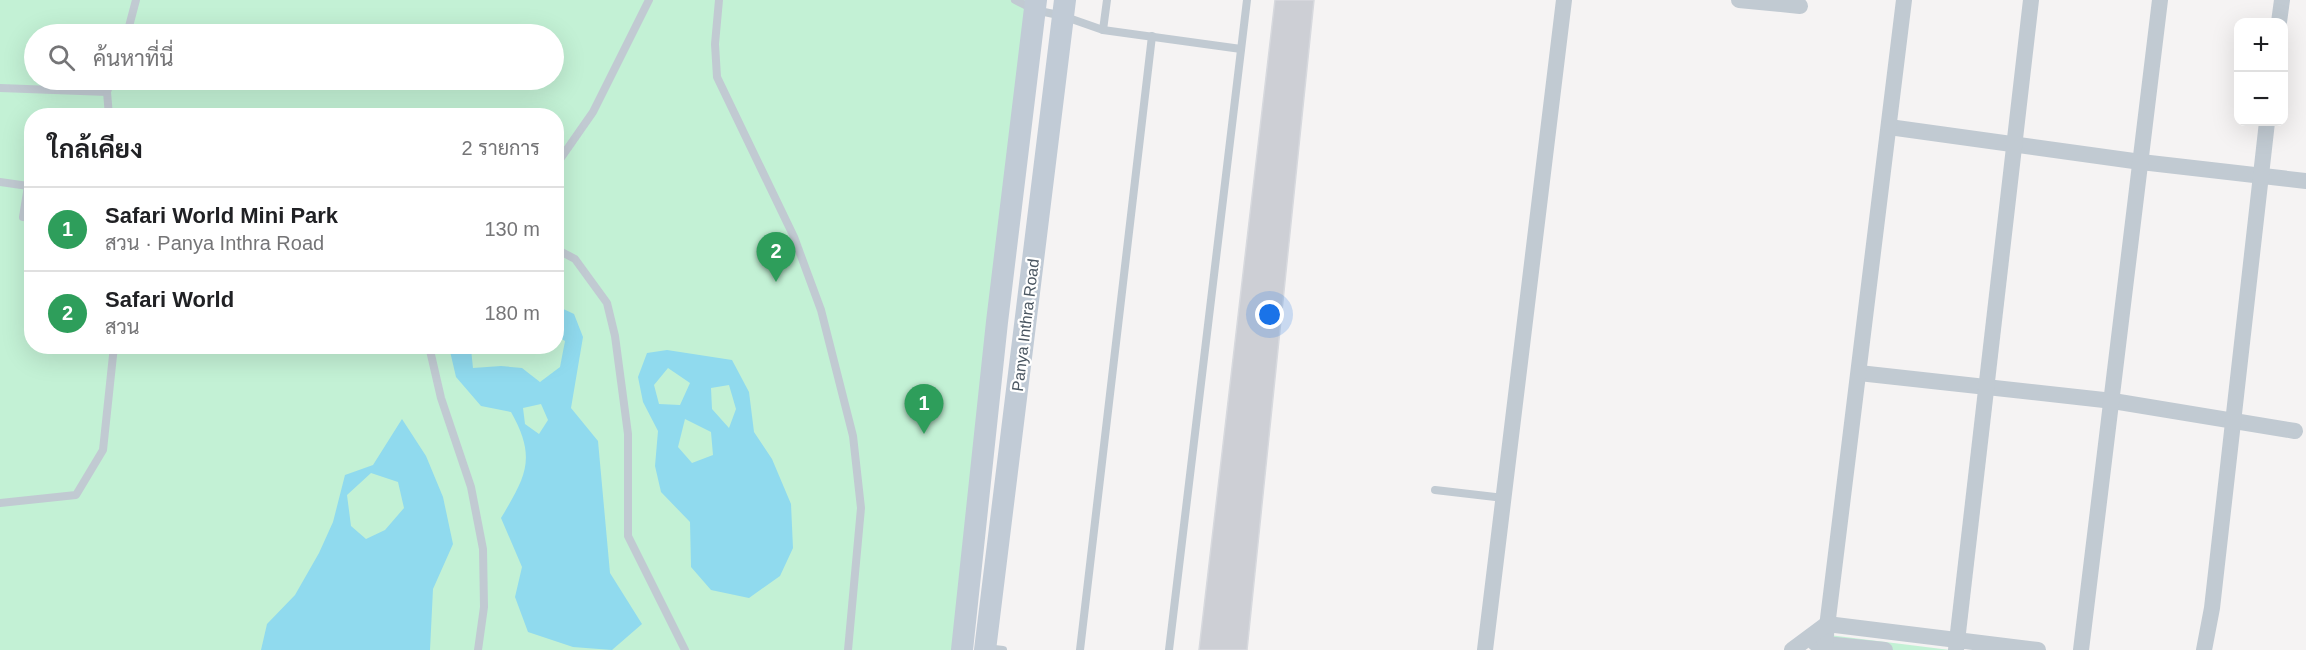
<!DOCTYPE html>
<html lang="th">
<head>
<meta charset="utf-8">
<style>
	body { margin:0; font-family:Arial,Sarabun,sans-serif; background:#f2f2f2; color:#202124 }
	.controls { position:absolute; right:18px; top:18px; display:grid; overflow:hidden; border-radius:12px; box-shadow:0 6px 24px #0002 }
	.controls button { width:54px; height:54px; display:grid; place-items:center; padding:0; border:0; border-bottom:2px solid #e0e0e0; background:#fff; color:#202124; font:30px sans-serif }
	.you { position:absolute; left:1270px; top:315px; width:21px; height:21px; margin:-15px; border:4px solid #fff; border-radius:50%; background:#1a73e8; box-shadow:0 0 0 9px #1a73e833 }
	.badge { display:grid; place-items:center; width:39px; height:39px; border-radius:50%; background:#b45309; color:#fff; font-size:20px; font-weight:700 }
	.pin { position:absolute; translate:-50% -50px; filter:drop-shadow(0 2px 3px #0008) }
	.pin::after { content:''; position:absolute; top:32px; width:21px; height:18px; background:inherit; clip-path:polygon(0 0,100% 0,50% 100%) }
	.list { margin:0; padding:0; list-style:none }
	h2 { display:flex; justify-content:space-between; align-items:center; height:78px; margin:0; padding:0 24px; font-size:26px }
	h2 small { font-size:20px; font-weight:400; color:#757577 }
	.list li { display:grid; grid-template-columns:39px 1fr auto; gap:18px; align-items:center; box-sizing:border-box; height:84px; padding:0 24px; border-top:2px solid #e0e0e0 }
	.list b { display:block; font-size:22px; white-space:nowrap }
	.list p { margin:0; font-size:20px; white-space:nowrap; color:#757577 }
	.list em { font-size:20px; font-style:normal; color:#757577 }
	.icon { flex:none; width:33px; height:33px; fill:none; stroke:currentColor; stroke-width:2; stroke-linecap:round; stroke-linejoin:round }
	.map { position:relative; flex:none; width:2306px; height:650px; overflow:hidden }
	.search { position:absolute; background:#fff; box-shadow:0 6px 24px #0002; left:24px; top:24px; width:540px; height:66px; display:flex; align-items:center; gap:15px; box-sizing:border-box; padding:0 21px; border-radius:33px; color:#757577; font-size:22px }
	.panel { position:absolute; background:#fff; box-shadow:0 6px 24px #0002; left:24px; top:108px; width:540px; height:246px; border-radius:24px }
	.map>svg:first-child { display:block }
	.green { fill:#c3f1d5; fill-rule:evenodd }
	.water { fill:#90daee; fill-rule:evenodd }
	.building { fill:#cdcfd5; stroke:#d7d9de; stroke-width:1.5 }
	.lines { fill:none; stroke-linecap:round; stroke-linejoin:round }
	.lane { stroke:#c1cad2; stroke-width:8 }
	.street { stroke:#c1cad2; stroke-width:16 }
	.secondary { stroke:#c1cbd6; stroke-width:22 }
	.labels { text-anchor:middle; stroke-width:4.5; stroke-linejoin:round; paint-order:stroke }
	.street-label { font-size:16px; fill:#4a5661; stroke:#fff }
</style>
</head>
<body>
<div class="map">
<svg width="2306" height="650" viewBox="0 0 2306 650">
	<rect width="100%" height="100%" fill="#f5f3f3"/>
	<g class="green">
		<path d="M0 0H1026L954 650H0ZM34 34H554V80H34ZM32 116H556V346H32Z"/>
		<polygon points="1829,635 1950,650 1813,650"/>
	</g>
	<g class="water">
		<path d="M557 306 574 314 583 337 571 408 598 441 610 573 642 624 612 650 573 647 528 632 515 597 522 567 501 518C526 476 537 458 511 412L481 406 456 377 449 347H474L471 349 473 368 501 366 522 368 540 382 560 367 565 341 557 336ZM541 404 548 420 539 434 525 424 523 408Z"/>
		<path d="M667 350 732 360 749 392 754 432 772 459 791 504 793 548 780 576 749 598 711 590 691 567 690 522 661 492 655 466 658 431 643 402 638 377 647 353ZM668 368 690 383 680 405 659 404 654 385ZM729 385 736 409 729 428 712 409 711 388ZM685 419 711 432 713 455 692 463 678 447Z"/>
		<path d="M402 419 426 456 443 497 453 544 433 589 430 650H261L267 624 295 595 319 553 333 522 345 475 373 465ZM371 473 398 482 404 508 385 530 366 539 351 526 347 495Z"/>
	</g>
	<polygon class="building" points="1275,0 1314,0 1247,650 1199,650"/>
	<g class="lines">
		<g class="lane">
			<polyline points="719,0 715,44 717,77 794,237 821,310 853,436 861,508 848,650"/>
			<polyline points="1015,0 1035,10 1063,16 1103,30 1241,49"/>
			<polyline points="1103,30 1107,0"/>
			<polyline points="127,34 136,0"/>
			<polyline points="0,88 107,92"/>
			<polyline points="109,116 107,92 111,80"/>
			<polyline points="556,165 593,112 649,0"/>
			<polyline points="0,182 28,186 23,217 32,218"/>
			<polyline points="556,249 575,259 607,303 615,336 628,434 628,536 685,650"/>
			<polyline points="429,346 441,398 471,487 483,549 484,607 478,650"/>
			<polyline points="1435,490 1504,498"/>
			<polyline points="0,503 76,495 103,450 114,346"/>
			<polyline points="986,648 1003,650"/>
			<polyline points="1080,650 1152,36"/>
			<polyline points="1169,650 1247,0"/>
		</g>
		<g class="street">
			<polyline points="1739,0 1800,6"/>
			<polyline points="2279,22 2282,0"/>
			<polyline points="1889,127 2141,162 2306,181"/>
			<polyline points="1859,373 2113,401 2295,431"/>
			<polyline points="1815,643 1885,650"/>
			<polyline points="1825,643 1904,0"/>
			<polyline points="1485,650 1564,0"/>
			<polyline points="1792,650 1827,624 2038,650"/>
			<polyline points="1956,650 2031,0"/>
			<polyline points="2081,650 2160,0"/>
			<polyline points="2204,650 2212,608 2267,122"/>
		</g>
		<g class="secondary">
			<polyline points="962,650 997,322 1036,0"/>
			<polyline points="985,650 1065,0"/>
		</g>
	</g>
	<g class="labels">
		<g class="street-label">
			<text transform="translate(1025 325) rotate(-83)" y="6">Panya Inthra Road</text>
		</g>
	</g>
</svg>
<div class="controls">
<button>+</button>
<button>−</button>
</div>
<div class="you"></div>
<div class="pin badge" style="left:924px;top:434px;background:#2e9e5b">1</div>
<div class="pin badge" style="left:776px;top:282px;background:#2e9e5b">2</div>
<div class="search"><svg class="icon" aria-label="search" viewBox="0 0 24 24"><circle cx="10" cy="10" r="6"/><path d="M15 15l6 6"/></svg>ค้นหาที่นี่</div>
<section class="panel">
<h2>ใกล้เคียง<small>2 รายการ</small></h2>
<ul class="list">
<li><span class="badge" style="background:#2e9e5b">1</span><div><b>Safari World Mini Park</b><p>สวน · Panya Inthra Road</p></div><em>130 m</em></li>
<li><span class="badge" style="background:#2e9e5b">2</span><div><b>Safari World</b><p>สวน</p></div><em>180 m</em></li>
</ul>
</section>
</div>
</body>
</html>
